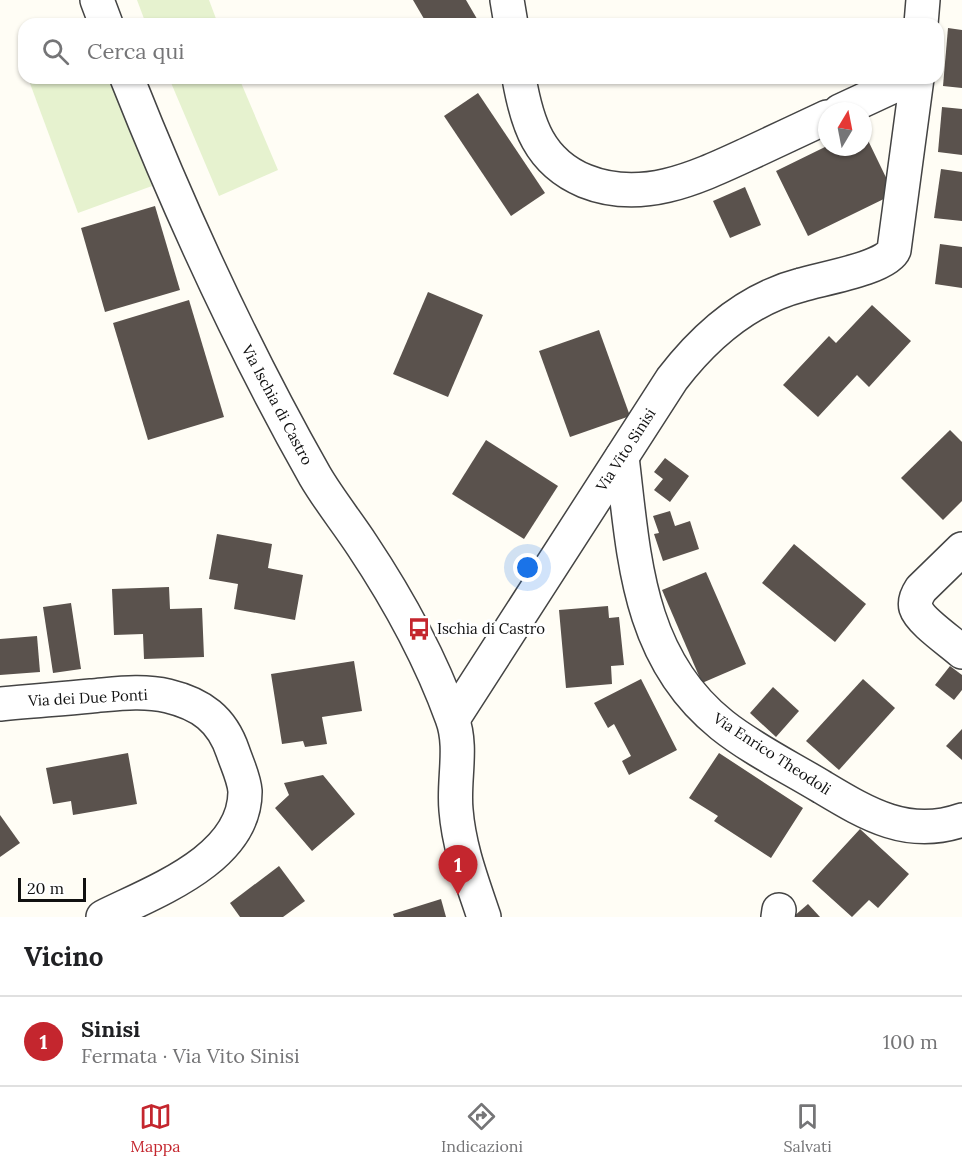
<!DOCTYPE html>
<html lang="it">
<head>
<meta charset="utf-8">
<style>
	body { margin:0; font-family:Lora,serif; background:#f6f6f6; color:#202124 }
	.compass { position:absolute; left:818px; top:102px; width:54px; height:54px; border-radius:50%; background:#fff; box-shadow:0 2px 4px #0004; rotate:10deg }
	.scale { position:absolute; left:18px; bottom:15px; width:68px; box-sizing:border-box; padding-left:6px; border:3px solid #111; border-top:0; font-size:16px; line-height:21px; white-space:nowrap; color:#111; -webkit-text-stroke:4px #fff; paint-order:stroke }
	.you { position:absolute; left:528px; top:568px; width:21px; height:21px; margin:-15px; border:4px solid #fff; border-radius:50%; background:#1a73e8; box-shadow:0 0 0 9px #1a73e833 }
	.badge { display:grid; place-items:center; width:39px; height:39px; border-radius:50%; background:#c4262e; color:#fff; font-size:20px; font-weight:700 }
	.pin { position:absolute; translate:-50% -50px; filter:drop-shadow(0 2px 3px #0008) }
	.pin::after { content:''; position:absolute; top:32px; width:21px; height:18px; background:inherit; clip-path:polygon(0 0,100% 0,50% 100%) }
	.list { margin:0; padding:0; list-style:none }
	h2 { display:flex; justify-content:space-between; align-items:center; height:78px; margin:0; padding:0 24px; font-size:26px }
	h2 small { font-size:20px; font-weight:400; color:#757577 }
	.list li { display:grid; grid-template-columns:39px 1fr auto; gap:18px; align-items:center; box-sizing:border-box; height:90px; padding:0 24px; border-top:2px solid #e0e0e0 }
	.list b { display:block; font-size:22px; white-space:nowrap }
	.list p { margin:0; font-size:20px; white-space:nowrap; color:#757577 }
	.list em { font-size:20px; font-style:normal; color:#757577 }
	.icon { flex:none; width:33px; height:33px; fill:none; stroke:currentColor; stroke-width:2; stroke-linecap:round; stroke-linejoin:round }
	.map { position:relative; flex:none; width:962px; height:917px; overflow:hidden }
	.search { position:absolute; background:#fff; box-shadow:0 2px 4px #0004; left:18px; right:18px; top:18px; height:66px; display:flex; align-items:center; gap:15px; box-sizing:border-box; padding:0 21px; border-radius:18px; color:#757577; font-size:22px }
	.sheet { height:168px; background:#fff }
	nav { display:flex; justify-content:space-around; align-items:center; box-sizing:border-box; height:84px; border-top:2px solid #e0e0e0; background:#fff; font-size:16px; color:#757577 }
	nav a { display:grid; justify-items:center; gap:3px }
	nav .on { color:#c4262e }
	.map>svg:first-child { display:block }
	.pitch { fill:#e6f2cf }
	.building { fill:#5a524d }
	.lines { fill:none; stroke-linecap:round; stroke-linejoin:round }
	.minor-casing { stroke:#444; stroke-width:36 }
	.minor { stroke:#fff; stroke-width:33 }
	.labels { text-anchor:middle; stroke-width:6; stroke-linejoin:round; paint-order:stroke }
	.street-label { font-size:15px; fill:#111; stroke:#fff }
	.poi-label { font-size:15px; fill:#111; stroke:#fff; text-anchor:start }
</style>
</head>
<body>
<div class="map">
<svg width="962" height="917" viewBox="0 0 962 917">
	<rect width="100%" height="100%" fill="#fffdf5"/>
	<g class="pitch">
		<polygon points="137,0 209,0 218,24 146,24"/>
		<polygon points="28,78 112,78 152,186 78,213"/>
		<polygon points="169,78 239,78 278,170 219,196"/>
	</g>
	<g class="building">
		<polygon points="413,0 466,0 480,24 427,24"/>
		<polygon points="948,28 962,30 962,88 943,86"/>
		<polygon points="478,93 545,193 511,216 444,116"/>
		<polygon points="942,107 962,109 962,155 938,152"/>
		<polygon points="863,130 894,194 808,236 776,171 827,146 863,147"/>
		<polygon points="941,169 962,172 962,221 934,218"/>
		<polygon points="745,187 761,225 730,238 713,201"/>
		<polygon points="155,206 180,290 105,312 81,228"/>
		<polygon points="940,244 962,247 962,288 935,284"/>
		<polygon points="428,292 483,315 448,397 393,374"/>
		<polygon points="189,300 224,417 148,440 113,323"/>
		<polygon points="872,305 911,341 869,387 857,375 818,417 783,385 829,336 836,343"/>
		<polygon points="599,330 630,416 570,437 539,351"/>
		<polygon points="950,430 962,442 962,501 943,520 901,478"/>
		<polygon points="486,440 558,486 524,539 452,494"/>
		<polygon points="665,458 689,476 670,502 654,490 663,479 654,472"/>
		<polygon points="670,511 675,526 690,521 699,549 663,561 654,534 659,533 653,516"/>
		<polygon points="217,534 272,544 268,568 303,575 295,620 234,609 238,584 209,579"/>
		<polygon points="794,544 866,604 835,642 762,583"/>
		<polygon points="706,572 746,664 702,683 662,590"/>
		<polygon points="169,587 170,609 202,608 204,657 144,659 143,634 114,635 112,589"/>
		<polygon points="71,603 81,669 53,673 43,607"/>
		<polygon points="608,606 609,618 619,617 624,665 611,666 612,684 566,688 559,610"/>
		<polygon points="37,636 40,672 0,675 0,639"/>
		<polygon points="354,661 362,711 322,717 327,744 305,747 303,741 282,744 271,674"/>
		<polygon points="950,666 962,675 962,690 954,700 935,685"/>
		<polygon points="641,679 677,750 629,775 622,761 631,756 614,724 608,728 594,703"/>
		<polygon points="863,679 895,708 839,770 806,741"/>
		<polygon points="773,687 799,711 776,737 750,713"/>
		<polygon points="962,729 962,760 946,746"/>
		<polygon points="128,753 137,804 73,815 71,801 53,804 46,768"/>
		<polygon points="719,753 803,808 771,858 714,821 718,816 689,798"/>
		<polygon points="323,775 355,814 312,851 275,808 289,795 284,783"/>
		<polygon points="0,815 20,843 0,857"/>
		<polygon points="860,829 909,874 878,908 869,900 852,917 812,881"/>
		<polygon points="279,866 305,901 283,917 240,917 230,903"/>
		<polygon points="441,899 446,917 394,917 393,914"/>
		<polygon points="808,904 820,917 793,917"/>
	</g>
	<g class="lines">
		<g class="minor-casing">
			<g id="minor">
				<polyline points="97,0 106,24"/>
				<polyline points="507,0 511,24"/>
				<polyline points="921,24 923,0"/>
				<path d="M127 78C181 214 243 349 315 476 329 500 347 522 362 545 398 599 430 657 452 718 463 747 453 780 456 810 459 848 472 881 484 917"/>
				<path d="M519 78C527 124 539 162 585 181 642 204 696 178 748 154 774 142 801 129 827 117"/>
				<polyline points="840,111 911,78"/>
				<path d="M622 457C634 556 637 657 722 725 752 749 789 767 822 787 867 814 908 839 962 820"/>
				<path d="M962 549 921 589C917 595 914 601 916 608 920 621 951 642 962 652"/>
				<path d="M0 704C30 701 60 699 91 696 116 694 142 690 168 696 201 704 222 719 233 752 237 764 244 778 245 791 246 859 153 892 103 917"/>
				<path d="M453 719 672 379C705 336 747 299 801 285 820 279 887 268 894 250L917 78"/>
				<polyline points="778,917 779,910"/>
			</g>
		</g>
		<use href="#minor" class="minor"/>
	</g>
	<defs>
		<g id="bus-bare" transform="scale(1.8)"><path d="M-5-6H5V4H4V6H2V4H-2V6H-4V4H-5ZM-3.5-4V0h7V-4ZM-3.5 1.2v1.5H-2V1.2ZM2 1.2v1.5H3.5V1.2Z" fill="#c4262e" stroke="#fff" stroke-width="2.5" paint-order="stroke"/></g>
	</defs>
	<g fill-rule="evenodd">
		<use href="#bus-bare" x="419" y="629"/>
	</g>
	<g class="labels">
		<g class="street-label">
			<text transform="translate(277 405) rotate(62)" y="5">Via Ischia di Castro</text>
			<text transform="translate(626 450) rotate(-57)" y="5">Via Vito Sinisi</text>
			<text transform="translate(88 698) rotate(-3)" y="5">Via dei Due Ponti</text>
			<text transform="translate(772 754) rotate(33)" y="5">Via Enrico Theodoli</text>
		</g>
		<g class="poi-label">
			<text x="437" y="634">Ischia di Castro</text>
		</g>
	</g>
</svg>
<svg class="compass" viewBox="-18 -18 36 36"><path d="M0-13l5 13h-10z" fill="#e53935"/><path d="M0 13l5-13h-10z" fill="#757577"/></svg>
<div class="scale">20 m</div>
<div class="you"></div>
<div class="pin badge" style="left:458px;top:895px">1</div>
<div class="search"><svg class="icon" aria-label="search" viewBox="0 0 24 24"><circle cx="10" cy="10" r="6"/><path d="M15 15l6 6"/></svg>Cerca qui</div>
</div>
<section class="sheet">
<h2>Vicino<small></small></h2>
<ul class="list">
<li><span class="badge">1</span><div><b>Sinisi</b><p>Fermata · Via Vito Sinisi</p></div><em>100 m</em></li>
</ul>
</section>
<nav>
<a class="on"><svg class="icon" aria-label="map" viewBox="0 0 24 24"><path d="M3 6l6-2 6 2 6-2v14l-6 2-6-2-6 2zM9 4v14M15 6v14"/></svg>Mappa</a>
<a><svg class="icon" aria-label="directions" viewBox="0 0 24 24"><path d="M12 3l9 9-9 9-9-9zM9 14v-3h6M13 9l2 2-2 2"/></svg>Indicazioni</a>
<a><svg class="icon" aria-label="saved" viewBox="0 0 24 24"><path d="M7 4h10v16l-5-4-5 4z"/></svg>Salvati</a>
</nav>
</body>
</html>
